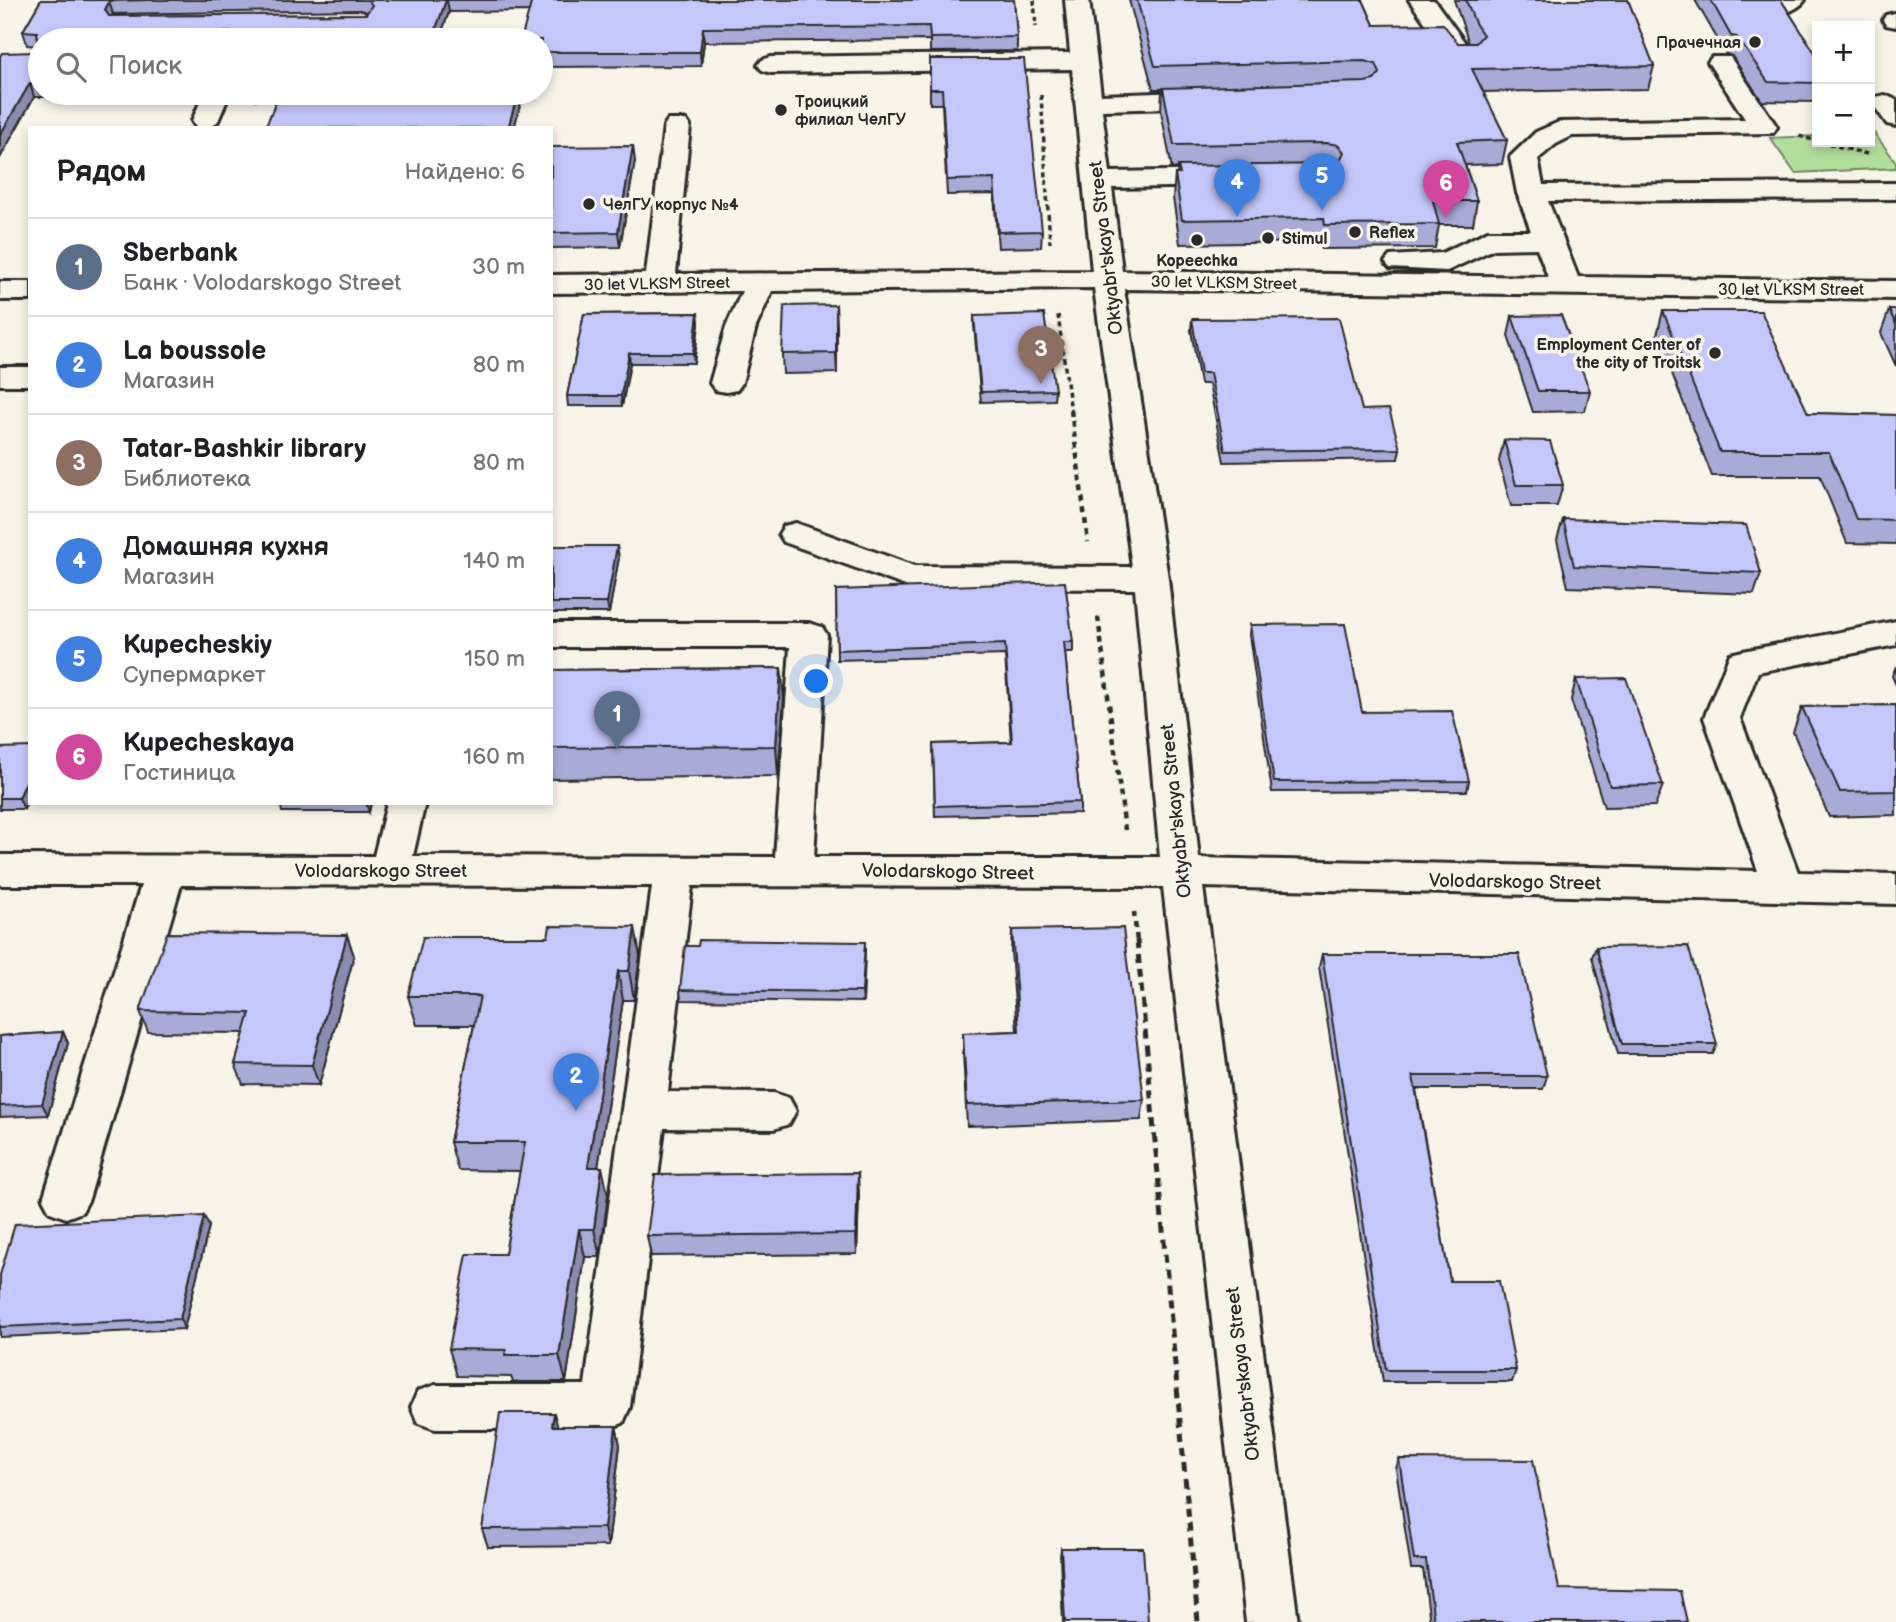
<!DOCTYPE html>
<html lang="ru">
<head>
<meta charset="utf-8">
<style>
	body { margin:0; font-family:"Balsamiq Sans",sans-serif; background:#f6f6f6; color:#202124 }
	.controls { position:absolute; right:21px; top:21px; display:grid; overflow:hidden; border-radius:0px; box-shadow:0 4px 10px #0003 }
	.controls button { width:63px; height:63px; display:grid; place-items:center; padding:0; border:0; border-bottom:2px solid #e0e0e0; background:#fff; color:#202124; font:35px sans-serif }
	.you { position:absolute; left:817px; top:682px; width:24px; height:24px; margin:-18px; border:5px solid #fff; border-radius:50%; background:#1a73e8; box-shadow:0 0 0 10px #1a73e833 }
	.badge { display:grid; place-items:center; width:46px; height:46px; border-radius:50%; background:#2b2b2b; color:#fff; font-size:23px; font-weight:700 }
	.pin { position:absolute; translate:-50% -58px; filter:drop-shadow(0 2px 4px #0008) }
	.pin::after { content:''; position:absolute; top:37px; width:24px; height:21px; background:inherit; clip-path:polygon(0 0,100% 0,50% 100%) }
	.list { margin:0; padding:0; list-style:none }
	h2 { display:flex; justify-content:space-between; align-items:center; height:91px; margin:0; padding:0 28px; font-size:30px }
	h2 small { font-size:23px; font-weight:400; color:#757577 }
	.list li { display:grid; grid-template-columns:46px 1fr auto; gap:21px; align-items:center; box-sizing:border-box; height:98px; padding:0 28px; border-top:2px solid #e0e0e0 }
	.list b { display:block; font-size:26px; white-space:nowrap }
	.list p { margin:0; font-size:23px; white-space:nowrap; color:#757577 }
	.list em { font-size:23px; font-style:normal; color:#757577 }
	.icon { flex:none; width:38px; height:38px; fill:none; stroke:currentColor; stroke-width:2; stroke-linecap:round; stroke-linejoin:round }
	.map { position:relative; flex:none; width:1896px; height:1622px; overflow:hidden }
	.search { position:absolute; background:#fff; box-shadow:0 4px 10px #0003; left:28px; top:28px; width:525px; height:77px; display:flex; align-items:center; gap:18px; box-sizing:border-box; padding:0 24px; border-radius:38px; color:#757577; font-size:26px }
	.panel { position:absolute; background:#fff; box-shadow:0 4px 10px #0003; left:28px; top:126px; width:525px; height:679px; border-radius:0px }
	.map>svg:first-child { display:block }
	.green { fill:#b2de9b; stroke:#6e8463; stroke-width:2 }
	.lines { fill:none; stroke-linecap:round; stroke-linejoin:round }
	.minor-casing { stroke:#2b2b2b; stroke-width:6 }
	.path-far2 { stroke:#2b2b2b; stroke-width:3.5; stroke-dasharray:5 3.5; stroke-linecap:butt }
	.path-far1 { stroke:#2b2b2b; stroke-width:4.5; stroke-dasharray:6 5; stroke-linecap:butt }
	.path { stroke:#2b2b2b; stroke-width:5; stroke-dasharray:9 6; stroke-linecap:butt }
	.minor { fill:#f7f3e8; fill-rule:evenodd }
	.wall { fill:#a9aad6; stroke:#2b2b2b; stroke-width:2; fill-rule:evenodd }
	.shaded-wall { fill:#8a8bae; stroke:#2b2b2b; stroke-width:2 }
	.building { fill:#c5c6f9; stroke:#2b2b2b; stroke-width:2 }
	.poi-dot { fill:#2b2b2b; stroke:#f7f3e8; stroke-width:2.5 }
	.labels { text-anchor:middle; stroke-width:7; stroke-linejoin:round; paint-order:stroke }
	.far-poi-label { font-size:16px; font-weight:bold; fill:#2b2b2b; stroke:#f7f3e8; text-anchor:start }
	.far-street-label { font-size:16px; fill:#2b2b2b; stroke:#f7f3e8 }
	.street-label { font-size:19px; fill:#2b2b2b; stroke:#f7f3e8 }
</style>
</head>
<body>
<div class="map">
<svg width="1896" height="1622" viewBox="0 0 1896 1622">
	<rect width="100%" height="100%" fill="#f7f3e8"/>
	<filter id="ink" filterUnits="userSpaceOnUse"><feTurbulence type="fractalNoise" baseFrequency=".0143" numOctaves="2"/><feDisplacementMap in="SourceGraphic" scale="14" xChannelSelector="R" yChannelSelector="G"/><feConvolveMatrix kernelMatrix="1 2 1 2 8 2 1 2 1" color-interpolation-filters="sRGB"/></filter>
	<g filter="url(#ink)">
		<polygon class="green" points="1870,133 1874,133 1896,162 1896,168 1795,173 1770,138 1817,136 1817,142 1870,142"/>
		<g class="lines">
			<g class="minor-casing">
				<g id="minor">
					<polygon points="1065,0 1089,0 1101,95 1213,91 1222,93 1226,99 1222,105 1213,107 1102,110 1110,172 1228,170 1238,172 1242,178 1238,184 1228,186 1112,188 1122,271 1548,277 1537,248 1494,249 1447,271 1390,268 1385,262 1390,256 1442,253 1488,231 1531,231 1517,193 1510,157 1536,132 1559,122 1745,119 1708,62 1712,57 1730,57 1777,127 1773,133 1572,136 1556,144 1538,159 1543,185 1896,183 1896,199 1548,201 1578,277 1896,281 1896,299 1124,289 1168,578 1199,858 1758,871 1704,718 1730,654 1743,651 1896,621 1896,645 1758,672 1740,718 1798,872 1896,874 1896,904 1203,887 1298,1622 1246,1622 1163,887 692,886 668,1092 774,1093 789,1098 796,1111 789,1124 774,1129 664,1128 630,1407 623,1423 606,1429 435,1429 418,1423 411,1407 418,1391 435,1385 585,1385 652,886 181,885 89,1199 82,1212 66,1218 50,1212 43,1199 141,885 0,885 0,855 374,856 387,803 425,803 413,856 775,857 790,647 551,647 551,623 809,623 822,627 827,635 814,857 1160,857 1135,589 911,588 784,542 779,534 784,526 796,523 914,566 1132,567 1094,288 772,291 756,327 742,383 737,390 726,392 715,390 710,383 726,327 742,291 551,293 551,275 646,274 664,126 668,120 686,120 690,126 676,274 1092,271 1072,69 771,73 762,70 758,65 762,60 771,57 1070,53"/>
					<polygon points="1409,0 1434,0 1476,58 1472,63 1454,63"/>
					<path d="M1770 0H1805C1797 12 1771 19 1757 15L1754 10 1757 5Z"/>
					<polygon points="1895,13 1896,27 1886,25 1883,20 1886,15"/>
					<polygon points="204,93 230,93 218,121 210,128 196,127 192,121"/>
					<polygon points="1885,95 1896,100 1896,126 1887,124 1872,103 1876,97"/>
					<rect x="0" y="282" width="30" height="18"/>
					<rect x="0" y="367" width="30" height="18"/>
				</g>
			</g>
			<g class="path-far2">
				<polyline points="1034,0 1036,27"/>
				<polyline points="1041,95 1050,243"/>
				<polyline points="1799,136 1817,141"/>
				<polyline points="1821,142 1867,154"/>
				<polyline points="1058,315 1071,412"/>
			</g>
			<g class="path-far1">
				<polyline points="1071,410 1088,542"/>
				<polyline points="1098,617 1125,830"/>
				<polyline points="1134,912 1137,942"/>
			</g>
			<polyline class="path" points="1137,940 1198,1622"/>
			<use href="#minor" class="minor"/>
		</g>
		<g class="wall">
			<path d="M41 0H1014L1017 37V51L930 52V40L704 42 701 66 541 67V40L529 11 449 12 439 40H40V93H60L58 97H34L0 158V56L37 52V46L27 45 23 31ZM360 10 367 12 366 14 113 16V14Z"/>
			<polygon points="1129,0 1363,0 1374,25 1458,43 1469,43 1454,0 1628,0 1654,66 1648,89 1483,92 1507,140 1502,164 1465,165 1477,201 1473,225 1439,225 1435,248 1321,249 1321,242 1180,244 1173,198 1175,174 1177,174 1178,168 1172,169 1161,111 1162,89 1153,89"/>
			<polygon points="1695,0 1781,0 1817,56 1817,102 1762,101 1732,56 1726,54"/>
			<polygon points="930,59 1042,231 1041,247 998,248 994,194 947,195 942,104 930,104"/>
			<polygon points="253,93 523,93 523,94 514,128 265,128 277,100 255,100"/>
			<polygon points="551,147 635,161 620,247 551,248"/>
			<polygon points="836,305 837,373 783,374 782,354"/>
			<polygon points="1889,310 1896,324 1896,366 1881,333"/>
			<polygon points="1663,311 1808,413 1896,415 1896,544 1847,543 1820,476 1712,476 1657,335"/>
			<polygon points="698,313 699,324 694,363 630,363 622,406 568,406 567,396 584,314"/>
			<polygon points="974,316 1055,390 1054,400 981,402 974,326"/>
			<polygon points="1512,316 1590,391 1585,411 1533,412 1508,336"/>
			<polygon points="1192,319 1362,410 1400,449 1398,459 1224,462 1209,384 1200,384 1191,330"/>
			<polygon points="1504,440 1563,485 1557,506 1511,506 1499,461"/>
			<polygon points="1563,519 1761,573 1754,594 1568,587 1557,540"/>
			<polygon points="551,546 619,557 609,613 551,613"/>
			<polygon points="836,590 1073,642 1073,652 1065,652 1080,802 1080,813 935,816 933,744 1011,742 1005,655 837,660"/>
			<polygon points="1250,625 1362,712 1469,781 1467,791 1272,792 1249,635"/>
			<polygon points="1896,666 1896,685 1892,676"/>
			<polygon points="781,668 784,699 778,776 551,779 551,670"/>
			<polygon points="1576,679 1663,785 1655,806 1604,807 1571,700"/>
			<polygon points="1896,705 1896,815 1829,817 1793,732 1802,707"/>
			<polygon points="0,748 24,809 0,809"/>
			<polygon points="280,803 371,803 369,812 282,812"/>
			<polygon points="1012,930 1144,1100 1141,1120 967,1126 963,1053 963,1033 1017,1031 1011,951"/>
			<polygon points="347,935 354,956 319,1085 243,1084 235,1064 244,1033 148,1032 140,1011"/>
			<polygon points="865,942 863,1002 681,1000 680,990"/>
			<polygon points="1596,947 1717,1044 1713,1054 1618,1054 1592,957"/>
			<polygon points="1322,954 1547,1076 1543,1089 1416,1089 1450,1281 1516,1370 1512,1382 1383,1382 1319,967"/>
			<polygon points="640,956 634,1000 623,1000 598,1167 608,1195 600,1257 585,1257 566,1382 513,1382 511,1377 457,1376 449,1349 505,1254 520,1171 458,1170 450,1142 474,1025 417,1025 408,996"/>
			<polygon points="63,1032 68,1043 48,1115 0,1117 0,1036"/>
			<polygon points="859,1193 857,1254 651,1256 647,1236"/>
			<polygon points="209,1226 184,1329 0,1337 0,1275"/>
			<polygon points="557,1426 616,1426 620,1445 608,1546 488,1547 482,1529"/>
			<polygon points="1399,1459 1559,1589 1687,1622 1430,1622 1423,1569 1411,1569 1396,1469"/>
			<polygon points="1061,1548 1148,1622 1063,1622 1060,1557"/>
		</g>
		<g class="shaded-wall">
			<polygon points="446,0 447,0 449,12 439,40 432,40"/>
			<polygon points="109,1 113,14 109,23 105,10"/>
			<polygon points="703,28 704,42 701,66 700,52"/>
			<polygon points="30,83 34,97 0,158 0,135"/>
			<polygon points="518,93 523,94 514,128 508,128"/>
			<polygon points="633,146 635,161 620,247 618,232"/>
			<polygon points="836,305 837,326 837,373 836,353"/>
			<polygon points="698,313 699,324 694,363 693,353"/>
			<polygon points="629,353 630,363 622,406 621,396"/>
			<polygon points="617,546 619,557 609,613 607,603"/>
			<polygon points="781,668 784,699 778,776 776,746"/>
			<polygon points="30,773 30,795 24,809 19,798"/>
			<polygon points="366,803 371,803 369,812"/>
			<polygon points="635,927 640,956 634,1000 629,971"/>
			<polygon points="347,935 354,956 319,1085 312,1065"/>
			<polygon points="865,942 865,952 863,1002 862,992"/>
			<polygon points="618,971 623,1000 594,1195 588,1167"/>
			<polygon points="63,1032 68,1043 48,1115 42,1104"/>
			<polygon points="602,1167 608,1195 600,1257 594,1229"/>
			<polygon points="858,1173 859,1193 857,1254 856,1234"/>
			<polygon points="204,1216 209,1226 184,1329 180,1319"/>
			<polygon points="579,1229 585,1257 566,1382 559,1355"/>
			<polygon points="554,1413 559,1432 552,1426"/>
			<polygon points="616,1426 620,1445 608,1546 604,1528"/>
		</g>
		<g class="building">
			<polygon points="41,0 148,0 109,1 105,10 109,16 366,14 372,5 368,0 446,0 432,40 271,40 275,31 81,36 78,40 40,40 40,83 30,83 0,135 0,56 2,53 37,52 37,32 23,31"/>
			<polygon points="532,0 1014,0 1017,37 930,38 929,26 703,28 700,52 541,52 541,40 521,40"/>
			<polygon points="1137,0 1363,0 1374,25 1443,24 1458,43 1476,43 1483,35 1475,23 1466,0 1628,0 1654,66 1472,69 1507,140 1457,142 1477,201 1433,201 1439,224 1325,225 1324,218 1182,220 1175,174 1180,174 1178,166 1328,164 1340,161 1344,152 1338,145 1327,143 1174,145 1163,88 1365,82 1374,80 1380,73 1376,64 1364,61 1155,66"/>
			<polygon points="1711,0 1781,0 1817,56 1817,83 1768,82 1737,37 1731,36"/>
			<polygon points="930,59 1024,59 1042,231 998,232 994,179 947,180 942,89 930,89"/>
			<polygon points="280,93 518,93 508,128 265,128"/>
			<polygon points="633,146 618,232 551,233 551,147"/>
			<polygon points="836,305 836,353 782,354 784,306"/>
			<polygon points="1889,310 1896,310 1896,324"/>
			<polygon points="1663,311 1761,311 1808,413 1896,415 1896,520 1856,519 1829,452 1720,452"/>
			<polygon points="698,313 693,353 629,353 621,396 567,396 584,314"/>
			<polygon points="1044,314 1055,390 981,392 974,316"/>
			<polygon points="1561,315 1590,391 1538,391 1512,316"/>
			<polygon points="1339,318 1362,410 1389,409 1400,449 1225,451 1210,373 1201,373 1192,319"/>
			<polygon points="1504,440 1550,441 1563,485 1516,485"/>
			<polygon points="1563,519 1746,525 1761,573 1574,566"/>
			<polygon points="551,546 617,546 607,603 551,603"/>
			<polygon points="1065,582 1073,642 1064,642 1080,802 935,806 933,744 1012,742 1005,644 837,650 836,590"/>
			<polygon points="1345,624 1362,712 1452,711 1469,781 1274,782 1250,625"/>
			<polygon points="781,668 776,746 551,748 551,670"/>
			<polygon points="1626,678 1663,785 1610,786 1576,679"/>
			<polygon points="1896,705 1896,791 1840,792 1802,707"/>
			<polygon points="30,747 30,773 19,798 0,798 0,748"/>
			<polygon points="550,926 635,927 629,971 618,971 588,1167 602,1167 594,1229 579,1229 559,1355 505,1355 506,1350 449,1349 467,1254 505,1254 525,1142 450,1142 480,996 408,996 423,937 548,937"/>
			<polygon points="1123,928 1144,1100 967,1105 963,1033 1019,1031 1012,930"/>
			<polygon points="167,933 347,935 312,1065 235,1064 250,1013 140,1011"/>
			<polygon points="699,940 865,942 862,992 680,990 685,946 698,946"/>
			<polygon points="1688,946 1717,1044 1622,1044 1596,947"/>
			<polygon points="1322,954 1519,954 1547,1076 1413,1076 1450,1281 1499,1281 1516,1370 1386,1370"/>
			<polygon points="63,1032 42,1104 0,1106 0,1036"/>
			<polygon points="858,1173 856,1234 647,1236 655,1175"/>
			<polygon points="204,1216 180,1319 0,1327 0,1275 15,1224"/>
			<polygon points="500,1413 554,1413 552,1426 616,1426 604,1528 482,1529"/>
			<polygon points="1399,1459 1533,1460 1559,1589 1680,1591 1687,1622 1434,1622 1426,1560 1414,1560"/>
			<polygon points="1061,1548 1143,1548 1148,1622 1065,1622"/>
		</g>
	</g>
	<g class="poi-dot">
		<circle cx="1755" cy="42" r="7"/>
		<circle cx="781" cy="110" r="7"/>
		<circle cx="589" cy="204" r="7"/>
		<circle cx="1355" cy="232" r="7"/>
		<circle cx="1268" cy="238" r="7"/>
		<circle cx="1197" cy="240" r="7"/>
		<circle cx="1715" cy="353" r="7"/>
	</g>
	<g class="labels">
		<g class="far-poi-label">
			<text x="1741" y="48" text-anchor="end">Прачечная</text>
			<text x="795" y="107">Троицкий<tspan x="795" dy="18">филиал ЧелГУ</tspan></text>
			<text x="603" y="210">ЧелГУ корпус №4</text>
			<text x="1369" y="238">Reflex</text>
			<text x="1282" y="244">Stimul</text>
			<text x="1197" y="266" text-anchor="middle">Kopeechka</text>
			<text x="1701" y="350" text-anchor="end">Employment Center of<tspan x="1701" dy="18">the city of Troitsk</tspan></text>
		</g>
		<g class="far-street-label">
			<text transform="translate(1224 282) rotate(1)" y="6">30 let VLKSM Street</text>
			<text transform="translate(657 283) rotate(-1)" y="6">30 let VLKSM Street</text>
			<text x="1791" y="295">30 let VLKSM Street</text>
		</g>
		<g class="street-label">
			<text transform="translate(1105 248) rotate(-97)" y="7">Oktyabr'skaya Street</text>
			<text transform="translate(1175 811) rotate(-96)" y="7">Oktyabr'skaya Street</text>
			<text x="381" y="877">Volodarskogo Street</text>
			<text transform="translate(948 871) rotate(1)" y="7">Volodarskogo Street</text>
			<text transform="translate(1515 881) rotate(1)" y="7">Volodarskogo Street</text>
			<text transform="translate(1242 1374) rotate(-97)" y="7">Oktyabr'skaya Street</text>
		</g>
	</g>
</svg>
<div class="controls">
<button>+</button>
<button>−</button>
</div>
<div class="you"></div>
<div class="pin badge" style="left:617px;top:749px;background:#5c6f8a">1</div>
<div class="pin badge" style="left:576px;top:1111px;background:#3f7fe0">2</div>
<div class="pin badge" style="left:1041px;top:384px;background:#8d6e63">3</div>
<div class="pin badge" style="left:1237px;top:217px;background:#3f7fe0">4</div>
<div class="pin badge" style="left:1322px;top:211px;background:#3f7fe0">5</div>
<div class="pin badge" style="left:1446px;top:218px;background:#d1479c">6</div>
<div class="search"><svg class="icon" aria-label="search" viewBox="0 0 24 24"><circle cx="10" cy="10" r="6"/><path d="M15 15l6 6"/></svg>Поиск</div>
<section class="panel">
<h2>Рядом<small>Найдено: 6</small></h2>
<ul class="list">
<li><span class="badge" style="background:#5c6f8a">1</span><div><b>Sberbank</b><p>Банк · Volodarskogo Street</p></div><em>30 m</em></li>
<li><span class="badge" style="background:#3f7fe0">2</span><div><b>La boussole</b><p>Магазин</p></div><em>80 m</em></li>
<li><span class="badge" style="background:#8d6e63">3</span><div><b>Tatar-Bashkir library</b><p>Библиотека</p></div><em>80 m</em></li>
<li><span class="badge" style="background:#3f7fe0">4</span><div><b>Домашняя кухня</b><p>Магазин</p></div><em>140 m</em></li>
<li><span class="badge" style="background:#3f7fe0">5</span><div><b>Kupecheskiy</b><p>Супермаркет</p></div><em>150 m</em></li>
<li><span class="badge" style="background:#d1479c">6</span><div><b>Kupecheskaya</b><p>Гостиница</p></div><em>160 m</em></li>
</ul>
</section>
</div>
</body>
</html>
